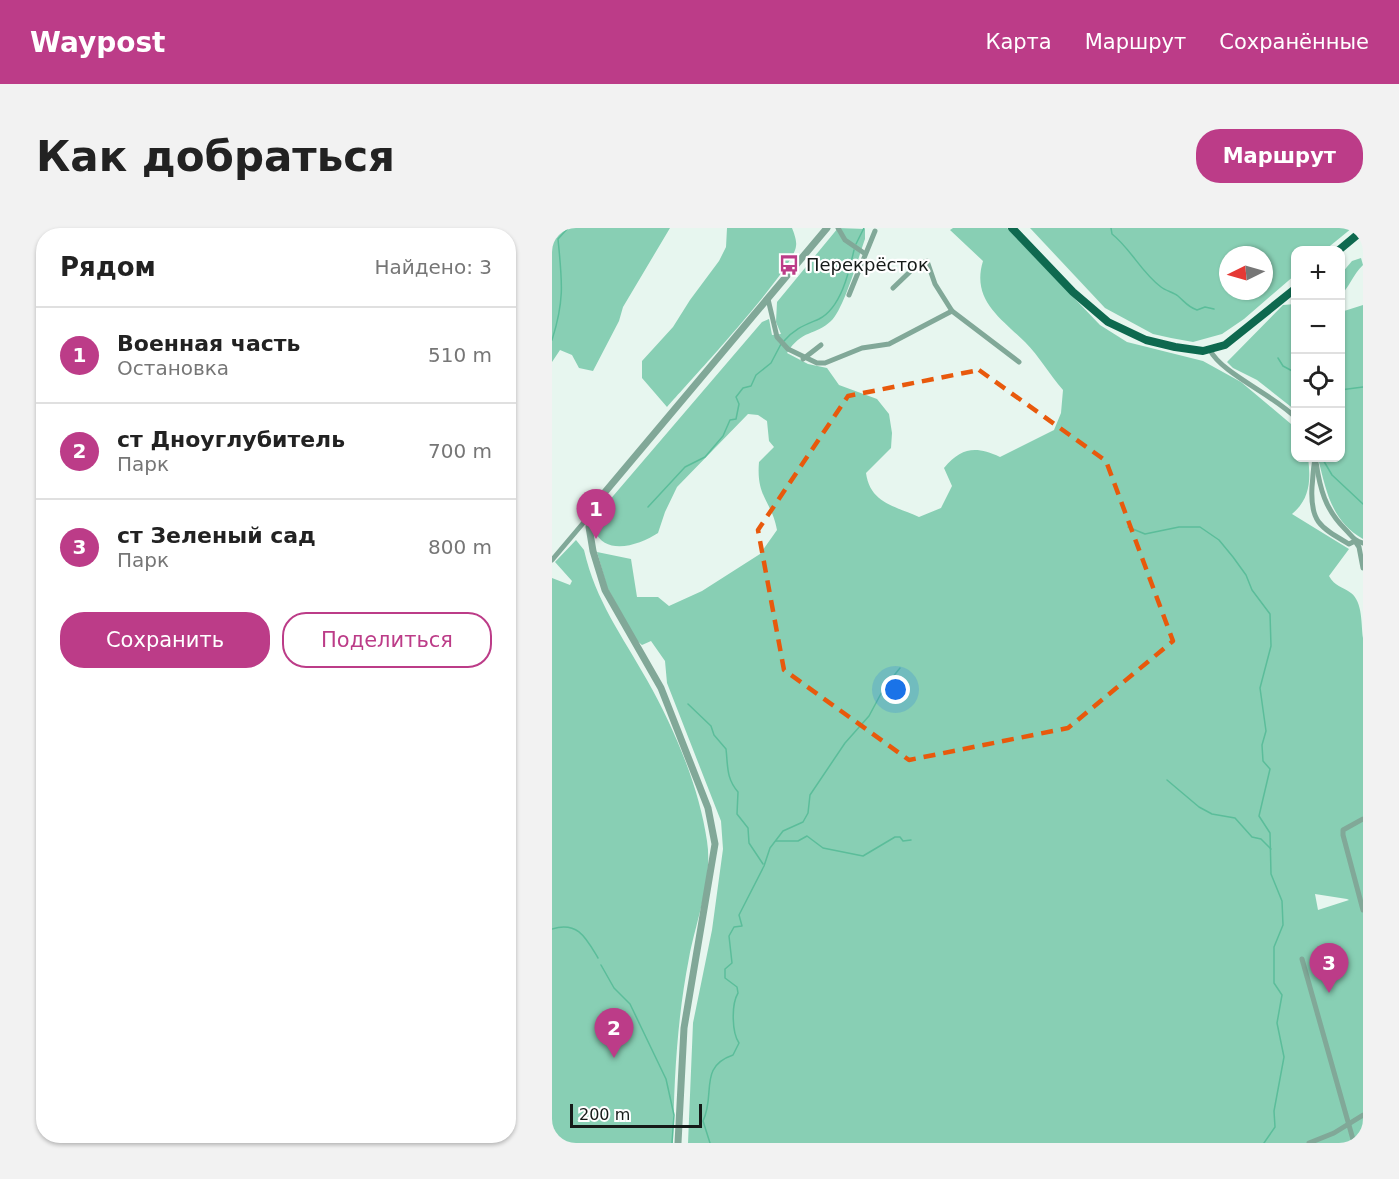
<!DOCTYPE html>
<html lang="ru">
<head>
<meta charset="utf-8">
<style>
	body { margin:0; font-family:"DejaVu Sans",sans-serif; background:#f2f2f2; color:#222 }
	.controls { position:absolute; right:18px; top:18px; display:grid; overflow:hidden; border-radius:12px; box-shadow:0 2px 4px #0004 }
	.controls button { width:54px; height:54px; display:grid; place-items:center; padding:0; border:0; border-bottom:2px solid #e0e0e0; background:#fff; color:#222; font:30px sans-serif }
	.compass { position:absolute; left:667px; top:18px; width:54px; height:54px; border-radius:50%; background:#fff; box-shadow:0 2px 4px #0004; rotate:265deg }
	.scale { position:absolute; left:18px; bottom:15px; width:132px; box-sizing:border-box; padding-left:6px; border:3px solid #151a18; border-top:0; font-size:16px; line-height:21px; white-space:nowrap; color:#151a18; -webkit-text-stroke:4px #fff; paint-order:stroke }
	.you { position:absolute; left:344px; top:462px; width:21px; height:21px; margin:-15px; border:4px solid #fff; border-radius:50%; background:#1a73e8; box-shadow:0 0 0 9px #1a73e833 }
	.badge { display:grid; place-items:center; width:39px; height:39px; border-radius:50%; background:#bc3c88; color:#fff; font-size:20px; font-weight:700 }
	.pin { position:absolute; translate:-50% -50px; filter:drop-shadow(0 2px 3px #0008) }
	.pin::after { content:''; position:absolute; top:32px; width:21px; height:18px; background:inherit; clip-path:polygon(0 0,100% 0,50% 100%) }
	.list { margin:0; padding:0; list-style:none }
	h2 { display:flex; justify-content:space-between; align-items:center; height:78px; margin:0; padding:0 24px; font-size:26px }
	h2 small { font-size:20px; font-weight:400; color:#767676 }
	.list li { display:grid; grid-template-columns:39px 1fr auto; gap:18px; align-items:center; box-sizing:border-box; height:96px; padding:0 24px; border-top:2px solid #e0e0e0 }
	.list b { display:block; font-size:22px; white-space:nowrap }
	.list p { margin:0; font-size:20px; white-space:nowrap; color:#767676 }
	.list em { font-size:20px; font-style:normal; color:#767676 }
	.actions { display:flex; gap:12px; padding:18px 24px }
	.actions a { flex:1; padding:14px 0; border:2px solid #bc3c88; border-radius:24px; text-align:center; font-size:21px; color:#bc3c88 }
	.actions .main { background:#bc3c88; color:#fff }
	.icon { flex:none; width:33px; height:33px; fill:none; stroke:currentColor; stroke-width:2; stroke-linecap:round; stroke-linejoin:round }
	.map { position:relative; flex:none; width:811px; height:915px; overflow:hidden; border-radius:24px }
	header { display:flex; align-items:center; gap:36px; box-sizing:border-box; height:84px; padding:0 30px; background:#bc3c88; color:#fff }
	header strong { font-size:28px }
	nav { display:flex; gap:33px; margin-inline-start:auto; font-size:21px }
	.intro { display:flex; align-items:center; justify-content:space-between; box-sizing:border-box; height:144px; padding:0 36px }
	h1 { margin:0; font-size:42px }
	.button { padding:15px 27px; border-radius:24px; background:#bc3c88; color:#fff; font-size:21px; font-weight:700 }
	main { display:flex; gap:36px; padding:0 36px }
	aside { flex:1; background:#fff; border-radius:24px; box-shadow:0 2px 4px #0004 }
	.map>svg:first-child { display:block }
	.green { fill:#88cfb4; fill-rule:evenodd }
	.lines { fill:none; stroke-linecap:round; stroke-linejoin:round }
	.stream { stroke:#5bbd9a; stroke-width:1.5 }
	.minor { stroke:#81a898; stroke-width:5 }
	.tertiary { stroke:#81a898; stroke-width:7 }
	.primary { stroke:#0e694f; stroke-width:8 }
	.marked { fill:none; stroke:#e8590c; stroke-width:4.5; stroke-dasharray:12 8; stroke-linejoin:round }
	.labels { text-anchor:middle; stroke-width:4.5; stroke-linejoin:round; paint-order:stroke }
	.poi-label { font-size:18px; fill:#151a18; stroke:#fff; text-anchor:start }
</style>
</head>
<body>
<header>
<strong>Waypost</strong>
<nav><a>Карта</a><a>Маршрут</a><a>Сохранённые</a></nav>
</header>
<div class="intro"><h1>Как добраться</h1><a class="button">Маршрут</a></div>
<main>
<aside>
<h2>Рядом<small>Найдено: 3</small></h2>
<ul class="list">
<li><span class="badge">1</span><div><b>Военная часть</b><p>Остановка</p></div><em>510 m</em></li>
<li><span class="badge">2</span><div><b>ст Дноуглубитель</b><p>Парк</p></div><em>700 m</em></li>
<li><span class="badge">3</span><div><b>ст Зеленый сад</b><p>Парк</p></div><em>800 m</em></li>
</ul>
<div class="actions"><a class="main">Сохранить</a><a>Поделиться</a></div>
</aside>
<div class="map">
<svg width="811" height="915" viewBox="0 0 811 915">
	<rect width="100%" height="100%" fill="#e7f6ef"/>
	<g class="green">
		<polygon points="0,0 118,0 71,79 67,93 41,143 27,140 20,127 8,122 0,134"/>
		<path d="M175 0H240C242 5 245 13 244 18 243 40 136 155 115 179L90 150V133L121 99 138 72 167 33 174 19Z"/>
		<path d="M286 0 313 1V11C307 28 291 83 279 93 263 108 250 101 235 125L256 136 275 140 287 157 325 171 337 186 340 205 339 220 314 245C318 275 343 278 367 289L389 280 400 258 392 240C410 219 424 218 448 229L502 202 509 185 511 162C498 147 487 128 473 114 449 90 419 72 431 33L398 2 401 0H455L548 97 575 114 651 133 689 154 739 196 743 203 744 230H756C759 252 758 271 740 286L797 321 777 348C783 359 790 358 799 365 811 374 809 397 811 410V915H136L141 795 160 702 171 621 169 593 115 455 113 433 99 413 90 417 84 412 55 359 45 324 79 331 85 369H106L117 378 150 363 208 326 225 302C219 271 204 270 207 234L222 219 217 213 215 193 206 187 196 186 125 259 113 284 106 305C87 317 54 329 42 302L44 288 210 94 217 91 220 107 229 106 224 94 225 74ZM763 666 795 671 797 672 766 682Z"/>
		<path d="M478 0H800L773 22H744L743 47 692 91 670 106 641 114 619 110 601 106 553 80ZM676 27H712V63H676Z"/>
		<path d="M809 30 811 37C800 48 798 58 789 67V46L800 33Z"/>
		<polygon points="743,76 744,76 743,182 705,152 681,140 675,134 731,77"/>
		<path d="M811 77V311C779 293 774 262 766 230H788L789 84Z"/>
		<path d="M24 312 32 322C44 374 70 407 95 452 122 500 147 558 155 613 161 651 144 693 137 730 125 791 122 852 121 915H0V350L18 357 20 353 3 334Z"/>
	</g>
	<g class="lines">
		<g class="stream">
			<path d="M559 0 560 6C579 21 589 44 609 59 614 63 621 64 626 68 633 74 636 79 645 82L653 79 662 81"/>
			<polyline points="304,16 312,0"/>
			<path d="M0 112C13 71 10 53 6 11L16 0"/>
			<path d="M232 113C243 100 253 97 267 91 289 80 297 44 302 22"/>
			<polyline points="726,130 731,138 744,145"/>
			<polyline points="788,162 811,159"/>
			<polyline points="770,230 780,247 811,276"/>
			<polyline points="96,279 133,239 153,229 171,208 178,192 184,191 187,176 184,169 191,160 199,158 204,147 219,135 229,116"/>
			<polyline points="576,299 593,306 627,299 648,299 667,312 681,329 694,347 700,362 718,386 719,418 708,460 714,503 710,517 711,533 718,541 707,588 718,605 719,646 730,673 731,697 722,719 722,755 730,767 725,795 732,829 722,883 723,899 712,915"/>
			<path d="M136 476 159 498 162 507 174 521C176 538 174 550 186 564L185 586 196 600 197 615 211 636"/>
			<polyline points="615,552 647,579 660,586 683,590 700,609 709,611 719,621"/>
			<polyline points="224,613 246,613 255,608 271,620 311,628 343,609 348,609 351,613 359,612"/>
			<path d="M0 701C26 693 34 710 46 730"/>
			<polyline points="49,737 62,760 78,776 114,851 122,887 120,915"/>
			<path d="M158 915 151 893C164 866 146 839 181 827L187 815C180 805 179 777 186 765L185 759 173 750V741L180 735 177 708 182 699 190 698 187 687 212 638 218 620 231 603 251 594 256 585 258 567 293 515 317 488 332 460 348 440"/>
		</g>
		<g class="minor">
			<polyline points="286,0 293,12 312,25"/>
			<polyline points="341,60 365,37 375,33 383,56 400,83 467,134"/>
			<polyline points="297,67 323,3"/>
			<polyline points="216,71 225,109 236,121 265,135 273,135 310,120 337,116 400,83"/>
			<path d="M658 122C669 145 722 167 744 190"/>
			<polyline points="251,131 269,117"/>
			<path d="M763 231C761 241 761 249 760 259 758 294 768 299 797 316L803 313 807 319 811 340"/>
			<path d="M764 234C768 261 773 281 793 301 800 308 802 313 811 315"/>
			<polyline points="0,332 38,287"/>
			<polyline points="811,591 791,602 791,607 811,682"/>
			<polyline points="750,731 802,915"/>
			<polyline points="757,915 782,905 811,887"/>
		</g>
		<polyline class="tertiary" points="126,915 132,800 163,616 156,580 109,460 53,362 41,323 37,299 39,286 48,270 275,0"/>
		<g class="primary">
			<polyline points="460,0 521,64 556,94 594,112 623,119 651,123 673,117 744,60"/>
			<polyline points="787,22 811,2"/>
		</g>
	</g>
	<path class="marked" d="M427 142 554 233 621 413 516 500 357 532 232 442 206 302 296 168Z"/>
	<defs>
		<g id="bus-bare" transform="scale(1.62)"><path d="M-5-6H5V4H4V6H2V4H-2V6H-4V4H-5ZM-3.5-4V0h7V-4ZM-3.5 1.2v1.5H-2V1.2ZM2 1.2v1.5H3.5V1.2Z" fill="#bc3c88" stroke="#fff" stroke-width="2.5" paint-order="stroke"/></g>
	</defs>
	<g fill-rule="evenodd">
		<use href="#bus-bare" x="237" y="37"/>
	</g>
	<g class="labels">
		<g class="poi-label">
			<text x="254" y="43">Перекрёсток</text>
		</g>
	</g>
</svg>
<div class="controls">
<button>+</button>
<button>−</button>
<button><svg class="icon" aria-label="locate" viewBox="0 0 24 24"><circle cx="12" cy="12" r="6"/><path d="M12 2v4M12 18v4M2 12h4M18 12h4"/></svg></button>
<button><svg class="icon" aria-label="layers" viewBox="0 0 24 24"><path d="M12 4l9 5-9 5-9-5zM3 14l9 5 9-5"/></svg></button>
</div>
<svg class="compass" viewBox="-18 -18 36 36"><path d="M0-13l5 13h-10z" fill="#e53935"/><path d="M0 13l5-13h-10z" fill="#767676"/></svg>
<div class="scale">200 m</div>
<div class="you"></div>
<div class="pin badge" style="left:44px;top:311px">1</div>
<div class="pin badge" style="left:62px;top:830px">2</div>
<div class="pin badge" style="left:777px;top:765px">3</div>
</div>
</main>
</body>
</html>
